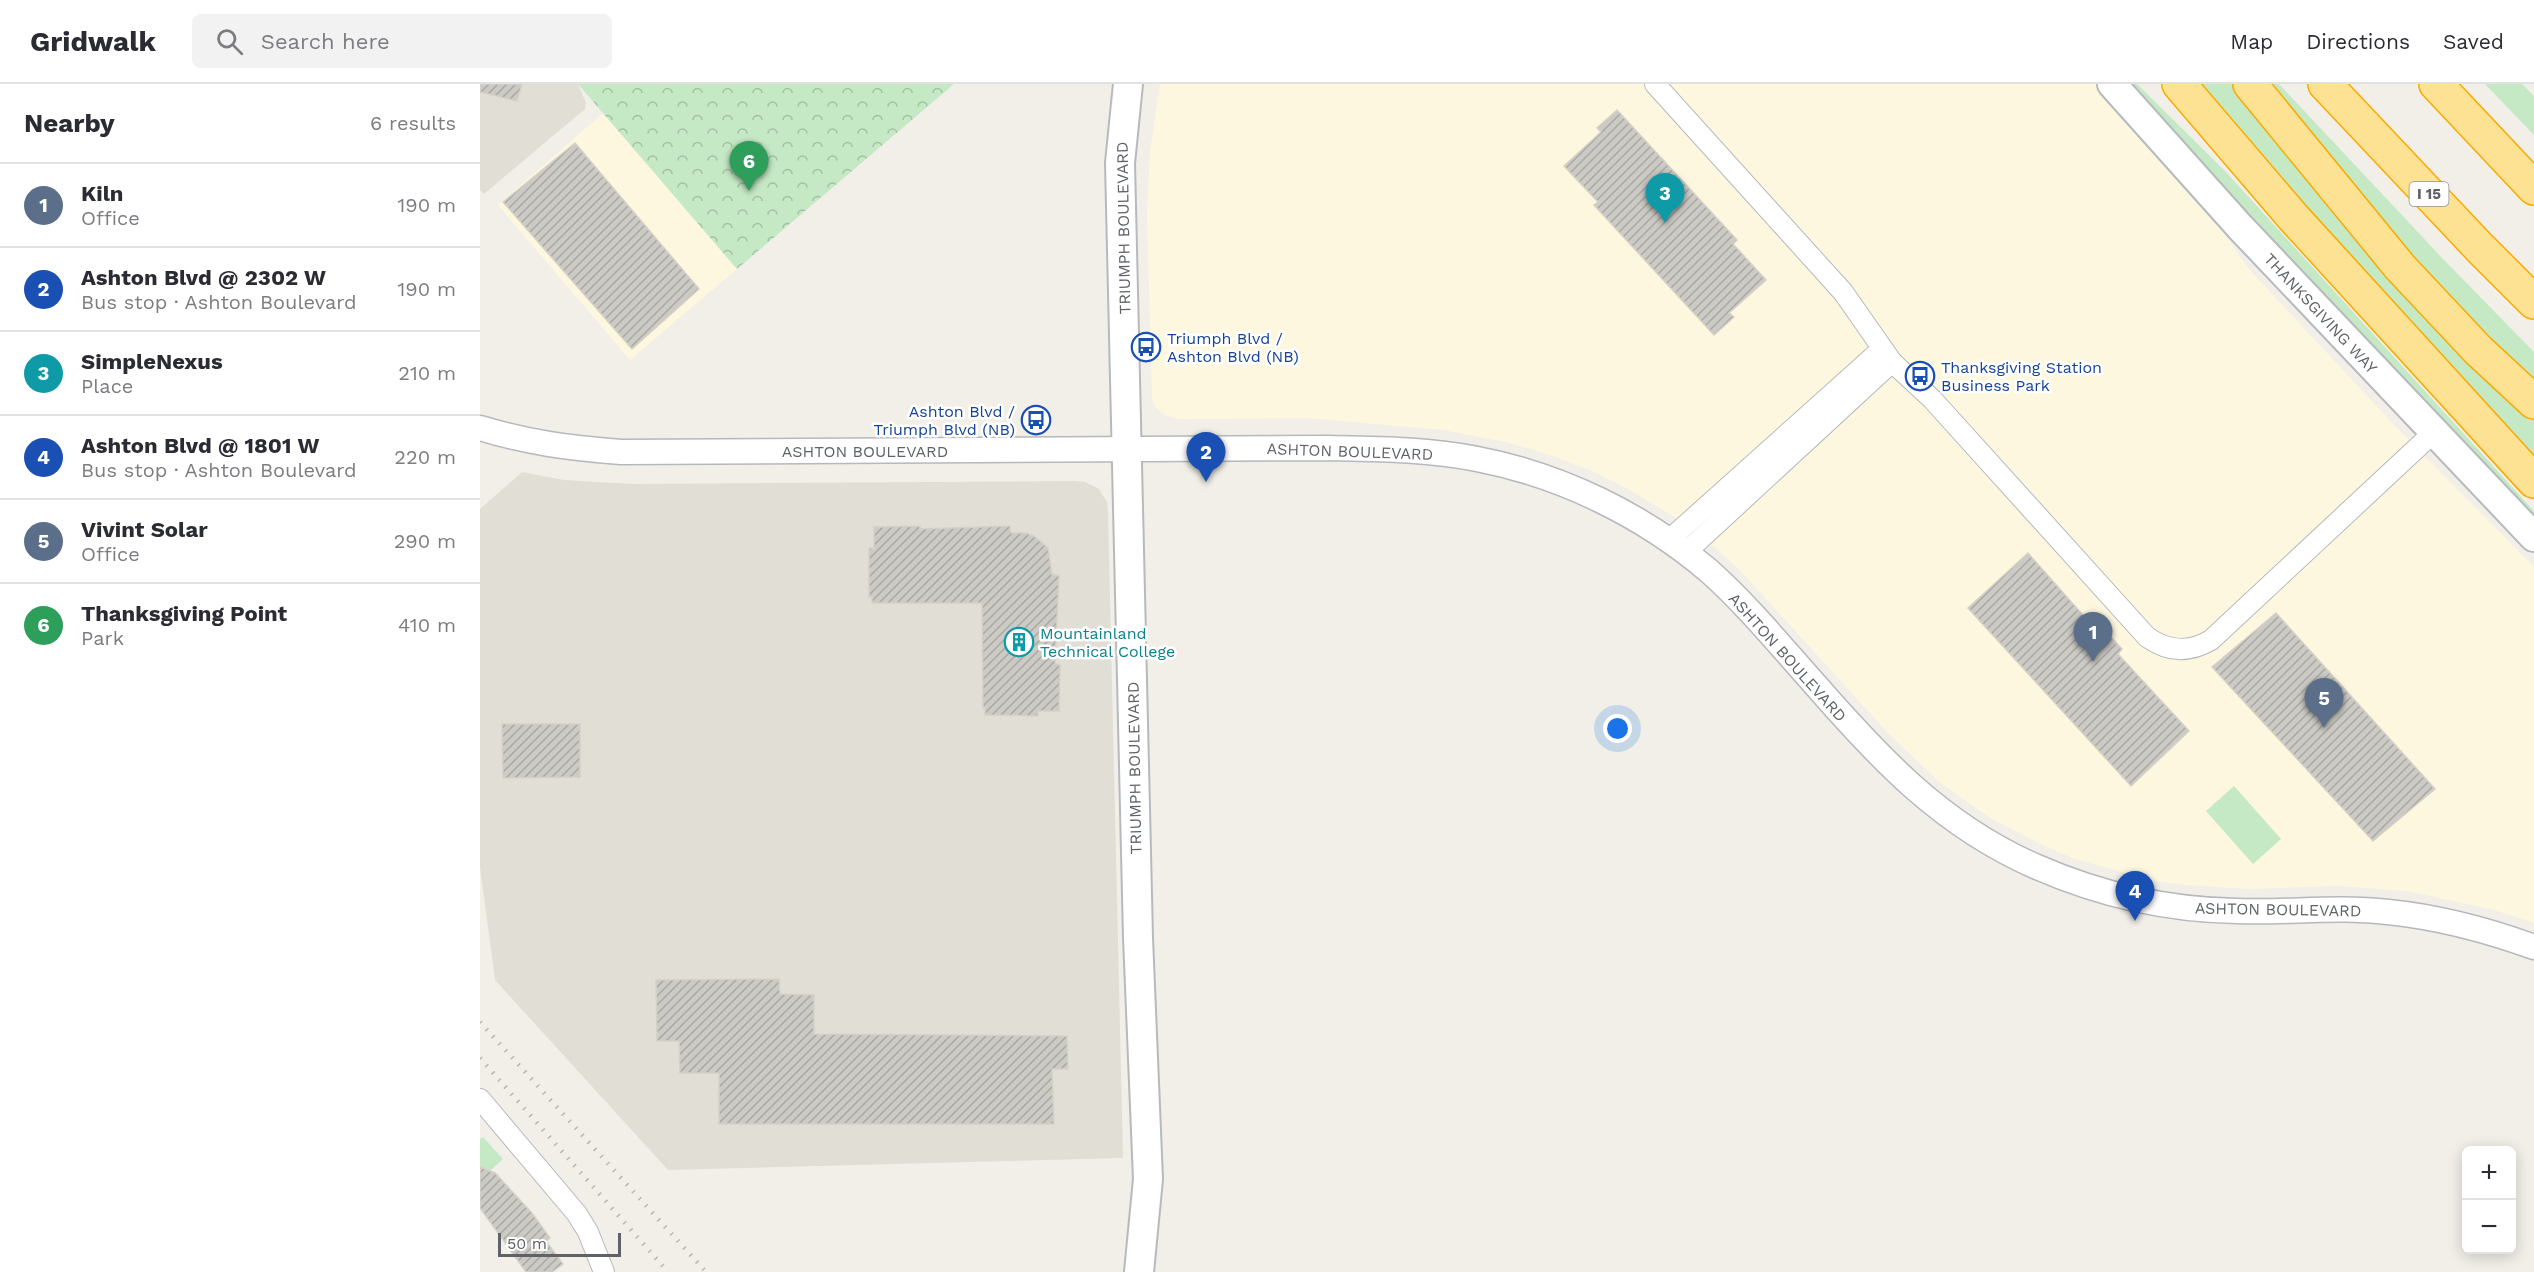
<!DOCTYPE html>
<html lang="en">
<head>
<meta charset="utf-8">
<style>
	body { margin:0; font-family:"Work Sans",sans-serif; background:#f2f2f3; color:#2b2b33 }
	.controls { position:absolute; right:18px; bottom:18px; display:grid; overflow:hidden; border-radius:9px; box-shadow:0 3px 15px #0003 }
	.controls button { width:54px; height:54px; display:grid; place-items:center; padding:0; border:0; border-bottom:2px solid #e1e1e2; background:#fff; color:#2b2b33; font:30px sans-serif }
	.scale { position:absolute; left:18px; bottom:15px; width:123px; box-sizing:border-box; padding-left:6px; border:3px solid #5f6368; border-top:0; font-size:16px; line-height:21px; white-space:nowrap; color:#5f6368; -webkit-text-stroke:4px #fff; paint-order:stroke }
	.you { position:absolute; left:1138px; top:645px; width:21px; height:21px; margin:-15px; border:4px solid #fff; border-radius:50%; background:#1a73e8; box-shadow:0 0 0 9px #1a73e833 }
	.badge { display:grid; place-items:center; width:39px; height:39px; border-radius:50%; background:#111827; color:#fff; font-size:20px; font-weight:700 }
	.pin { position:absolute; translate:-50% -50px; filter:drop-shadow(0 2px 3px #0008) }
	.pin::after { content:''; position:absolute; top:32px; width:21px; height:18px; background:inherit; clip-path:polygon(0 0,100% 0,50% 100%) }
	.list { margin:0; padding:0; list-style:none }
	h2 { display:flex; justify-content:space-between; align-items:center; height:78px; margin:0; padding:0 24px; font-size:26px }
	h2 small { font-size:20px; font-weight:400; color:#7c7c81 }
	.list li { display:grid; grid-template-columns:39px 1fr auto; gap:18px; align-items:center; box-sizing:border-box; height:84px; padding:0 24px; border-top:2px solid #e1e1e2 }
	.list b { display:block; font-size:22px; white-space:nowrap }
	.list p { margin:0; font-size:20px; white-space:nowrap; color:#7c7c81 }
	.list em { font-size:20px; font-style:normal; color:#7c7c81 }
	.icon { flex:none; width:33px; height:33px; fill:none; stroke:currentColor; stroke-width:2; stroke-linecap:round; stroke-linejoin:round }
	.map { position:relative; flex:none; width:2054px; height:1188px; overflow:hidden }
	header { display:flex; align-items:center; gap:36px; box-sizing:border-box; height:84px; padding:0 30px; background:#fff; border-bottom:2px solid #e1e1e2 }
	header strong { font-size:28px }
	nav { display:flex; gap:33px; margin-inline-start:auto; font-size:21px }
	.search { width:420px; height:54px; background:#f2f2f3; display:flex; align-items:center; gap:15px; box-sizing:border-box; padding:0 21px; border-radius:9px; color:#7c7c81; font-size:22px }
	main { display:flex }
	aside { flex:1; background:#fff }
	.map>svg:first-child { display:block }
	.commercial { fill:#fef7e0 }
	.education { fill:#e1ded6 }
	.grass { fill:#c5e8c5 }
	.forest { fill:url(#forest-crowns) }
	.building { fill:url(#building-hatch); stroke:#d6d1c6; stroke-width:1.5 }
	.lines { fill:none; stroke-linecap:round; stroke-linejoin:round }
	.minor-casing { stroke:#b5b8bc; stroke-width:22 }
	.tertiary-casing { stroke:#b5b8bc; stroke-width:27 }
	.secondary-casing { stroke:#b6babf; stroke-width:32 }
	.motorway-casing { stroke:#f9ab00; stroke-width:36 }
	.minor { stroke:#fff; stroke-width:20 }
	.tertiary { stroke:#fff; stroke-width:24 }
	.secondary { stroke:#fff; stroke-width:28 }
	.motorway { stroke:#fde293; stroke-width:33 }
	.rail { stroke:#b6b7b8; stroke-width:4.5; stroke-dasharray:1.5 8; stroke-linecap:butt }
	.labels { text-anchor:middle; stroke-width:5; stroke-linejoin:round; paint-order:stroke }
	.shield { fill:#fff; stroke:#8f9295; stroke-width:1.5 }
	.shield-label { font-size:15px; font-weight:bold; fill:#5f6368 }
	.street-label { font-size:16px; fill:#5f6368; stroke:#fff }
	.transit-label { font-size:16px; fill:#164399; stroke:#fff; text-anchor:start }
	.culture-label { font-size:16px; fill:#0d838f; stroke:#fff; text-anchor:start }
</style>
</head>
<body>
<header>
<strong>Gridwalk</strong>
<div class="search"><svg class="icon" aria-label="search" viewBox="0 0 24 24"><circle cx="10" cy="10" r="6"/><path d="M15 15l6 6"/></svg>Search here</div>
<nav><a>Map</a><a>Directions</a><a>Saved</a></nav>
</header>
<main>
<aside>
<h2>Nearby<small>6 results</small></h2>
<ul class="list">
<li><span class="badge" style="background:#5c6f8a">1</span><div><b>Kiln</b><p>Office</p></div><em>190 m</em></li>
<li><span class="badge" style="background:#1a4fb4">2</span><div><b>Ashton Blvd @ 2302 W</b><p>Bus stop · Ashton Boulevard</p></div><em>190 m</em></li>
<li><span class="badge" style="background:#0f9aa8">3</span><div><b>SimpleNexus</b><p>Place</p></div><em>210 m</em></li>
<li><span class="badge" style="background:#1a4fb4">4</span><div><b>Ashton Blvd @ 1801 W</b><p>Bus stop · Ashton Boulevard</p></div><em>220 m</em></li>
<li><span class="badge" style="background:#5c6f8a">5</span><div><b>Vivint Solar</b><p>Office</p></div><em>290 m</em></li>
<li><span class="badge" style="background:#2e9e5b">6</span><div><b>Thanksgiving Point</b><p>Park</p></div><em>410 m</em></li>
</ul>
</aside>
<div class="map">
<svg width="2054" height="1188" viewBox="0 0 2054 1188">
	<defs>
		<pattern id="forest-crowns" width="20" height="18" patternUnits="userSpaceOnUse" patternTransform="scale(1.5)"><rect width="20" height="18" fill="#c5e8c5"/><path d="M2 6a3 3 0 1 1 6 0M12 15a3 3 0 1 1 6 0" fill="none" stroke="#a3c0a4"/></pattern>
		<pattern id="building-hatch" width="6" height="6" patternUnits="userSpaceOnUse" patternTransform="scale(1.5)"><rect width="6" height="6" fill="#cccac5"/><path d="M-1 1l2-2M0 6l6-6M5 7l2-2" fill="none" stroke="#a9a8a4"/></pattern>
	</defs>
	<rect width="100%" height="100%" fill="#f1efe8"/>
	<g class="commercial">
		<polygon points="680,0 1615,0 1727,124 1767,183 1914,341 2054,483 2054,839 2014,826 1927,807 1859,802 1769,805 1707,801 1675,797 1598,776 1566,763 1510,734 1458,697 1408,649 1260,486 1231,460 1190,430 1148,405 1112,387 1067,370 1026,358 963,346 828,334 700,335 689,333 681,329 674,321 672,313 667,130 670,68"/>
		<polygon points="123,29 257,185 150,276 18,121"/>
	</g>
	<g class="education">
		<polygon points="0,0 98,0 106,19 105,25 4,110 0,106"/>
		<polygon points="42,388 84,396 153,400 593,397 605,398 619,405 627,418 628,427 643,1074 188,1086 15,896 0,783 0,425"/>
	</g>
	<g class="grass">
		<polygon points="1647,0 1657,0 1746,88 2054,427 2054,436 1929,311"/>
		<polygon points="1713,0 1760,0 2054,332 2054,379"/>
		<polygon points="1783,0 1799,0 1965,177 2054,268 2054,302 1952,207"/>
		<polygon points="2005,0 2042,0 2054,12 2054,51"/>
		<polygon points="1754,702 1801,755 1773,780 1726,727"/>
		<polygon points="3,1053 23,1075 0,1096 0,1055"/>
	</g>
	<polygon class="forest" points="98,0 474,0 257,185"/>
	<g class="building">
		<polygon points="0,0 42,0 37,17 0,8"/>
		<polygon points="1137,26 1257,156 1253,160 1286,196 1249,229 1254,233 1234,251 1114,121 1118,118 1084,82 1121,48 1117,44"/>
		<polygon points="95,59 219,205 152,265 23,118"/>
		<polygon points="440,442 440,445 530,442 531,449 546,449 554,452 568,464 572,491 579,491 575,580 580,581 579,627 558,627 558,632 505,631 505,624 503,624 502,519 392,519 392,513 389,513 389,464 394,464 394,443"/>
		<polygon points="1548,469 1626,557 1631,553 1642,565 1638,570 1709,647 1651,702 1488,524"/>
		<polygon points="1796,529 1955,705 1893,757 1732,583"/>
		<polygon points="22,640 100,640 100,693 23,694"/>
		<polygon points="299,895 300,910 334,911 334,950 587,952 588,985 572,985 574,1040 239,1040 239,989 200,989 199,957 177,957 176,896"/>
		<polygon points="0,1083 15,1089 52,1129 70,1154 66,1157 83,1180 72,1188 46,1188 0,1124"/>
	</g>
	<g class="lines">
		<g class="minor-casing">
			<g id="minor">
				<path d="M1175 0 1363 208 1412 278 1452 315 1667 553C1688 568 1709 569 1731 556L1953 349"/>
				<polyline points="1189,456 1402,265"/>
				<polyline points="1205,469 1412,278"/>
				<polyline points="0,1015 97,1130 108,1148 124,1188"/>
			</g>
		</g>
		<g class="tertiary-casing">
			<path id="tertiary" d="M0 344C49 359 90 364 141 368L846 364C896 365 947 365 997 375 1081 391 1163 431 1229 487 1266 520 1299 560 1332 597 1399 674 1462 742 1557 783 1621 811 1688 826 1757 827 1807 829 1857 822 1908 828 1958 833 2007 846 2054 863"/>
		</g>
		<g class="secondary-casing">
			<g id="secondary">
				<polyline points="648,0 640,79 658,854 668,1095 659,1188"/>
				<polyline points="1632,0 1760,143 2054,453"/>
			</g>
		</g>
		<g class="motorway-casing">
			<g id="motorway">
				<polyline points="1699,0 1813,133 2054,397"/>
				<polyline points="1770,0 1920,183 1998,266 2054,318"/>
				<polyline points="1845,0 2000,164 2054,218"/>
				<polyline points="1956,0 2054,104"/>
			</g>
		</g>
		<use href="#minor" class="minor"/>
		<use href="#tertiary" class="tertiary"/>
		<use href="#secondary" class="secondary"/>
		<use href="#motorway" class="motorway"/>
		<g class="rail">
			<polyline points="0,938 226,1188"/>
			<polyline points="0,974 188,1188"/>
		</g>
	</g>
	<defs>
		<g id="bus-ring" transform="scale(1.5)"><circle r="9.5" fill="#fff" stroke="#1a4fb4" stroke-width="1.5"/><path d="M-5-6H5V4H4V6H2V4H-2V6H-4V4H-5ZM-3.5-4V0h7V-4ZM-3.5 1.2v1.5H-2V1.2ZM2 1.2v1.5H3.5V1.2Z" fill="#1a4fb4"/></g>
		<g id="building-ring" transform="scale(1.5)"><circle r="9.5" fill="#fff" stroke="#0f9aa8" stroke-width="1.5"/><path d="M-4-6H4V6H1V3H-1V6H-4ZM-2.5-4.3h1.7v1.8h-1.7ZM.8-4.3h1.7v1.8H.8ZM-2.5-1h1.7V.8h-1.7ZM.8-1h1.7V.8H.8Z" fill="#0f9aa8"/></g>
	</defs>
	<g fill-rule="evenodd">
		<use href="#bus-ring" x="666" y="263"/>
		<use href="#bus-ring" x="1440" y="292"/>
		<use href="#bus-ring" x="556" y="336"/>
		<use href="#building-ring" x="539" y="558"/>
	</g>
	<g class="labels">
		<rect class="shield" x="1929.5" y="98" width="39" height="24" rx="4.5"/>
		<g class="shield-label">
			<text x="1949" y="115">I 15</text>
		</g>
		<g class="street-label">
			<text transform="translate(643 144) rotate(-91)" y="6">TRIUMPH BOULEVARD</text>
			<text transform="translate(1841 229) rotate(47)" y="6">THANKSGIVING WAY</text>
			<text x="385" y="373">ASHTON BOULEVARD</text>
			<text transform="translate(870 367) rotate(2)" y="6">ASHTON BOULEVARD</text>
			<text transform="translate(1308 573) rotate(48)" y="6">ASHTON BOULEVARD</text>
			<text transform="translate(654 684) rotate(-91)" y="6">TRIUMPH BOULEVARD</text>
			<text transform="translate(1798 825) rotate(1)" y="6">ASHTON BOULEVARD</text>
		</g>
		<g class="transit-label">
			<text x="687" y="260">Triumph Blvd /<tspan x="687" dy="18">Ashton Blvd (NB)</tspan></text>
			<text x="1461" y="289">Thanksgiving Station<tspan x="1461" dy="18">Business Park</tspan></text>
			<text x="535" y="333" text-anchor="end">Ashton Blvd /<tspan x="535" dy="18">Triumph Blvd (NB)</tspan></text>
		</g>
		<g class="culture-label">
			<text x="560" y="555">Mountainland<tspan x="560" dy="18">Technical College</tspan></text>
		</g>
	</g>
</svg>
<div class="controls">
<button>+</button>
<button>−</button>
</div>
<div class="scale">50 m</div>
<div class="you"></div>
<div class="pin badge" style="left:1613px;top:578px;background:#5c6f8a">1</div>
<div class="pin badge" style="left:726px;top:398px;background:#1a4fb4">2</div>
<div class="pin badge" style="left:1185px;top:139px;background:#0f9aa8">3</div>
<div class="pin badge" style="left:1655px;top:837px;background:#1a4fb4">4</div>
<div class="pin badge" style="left:1844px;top:644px;background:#5c6f8a">5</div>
<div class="pin badge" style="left:269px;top:107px;background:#2e9e5b">6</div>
</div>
</main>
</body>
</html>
